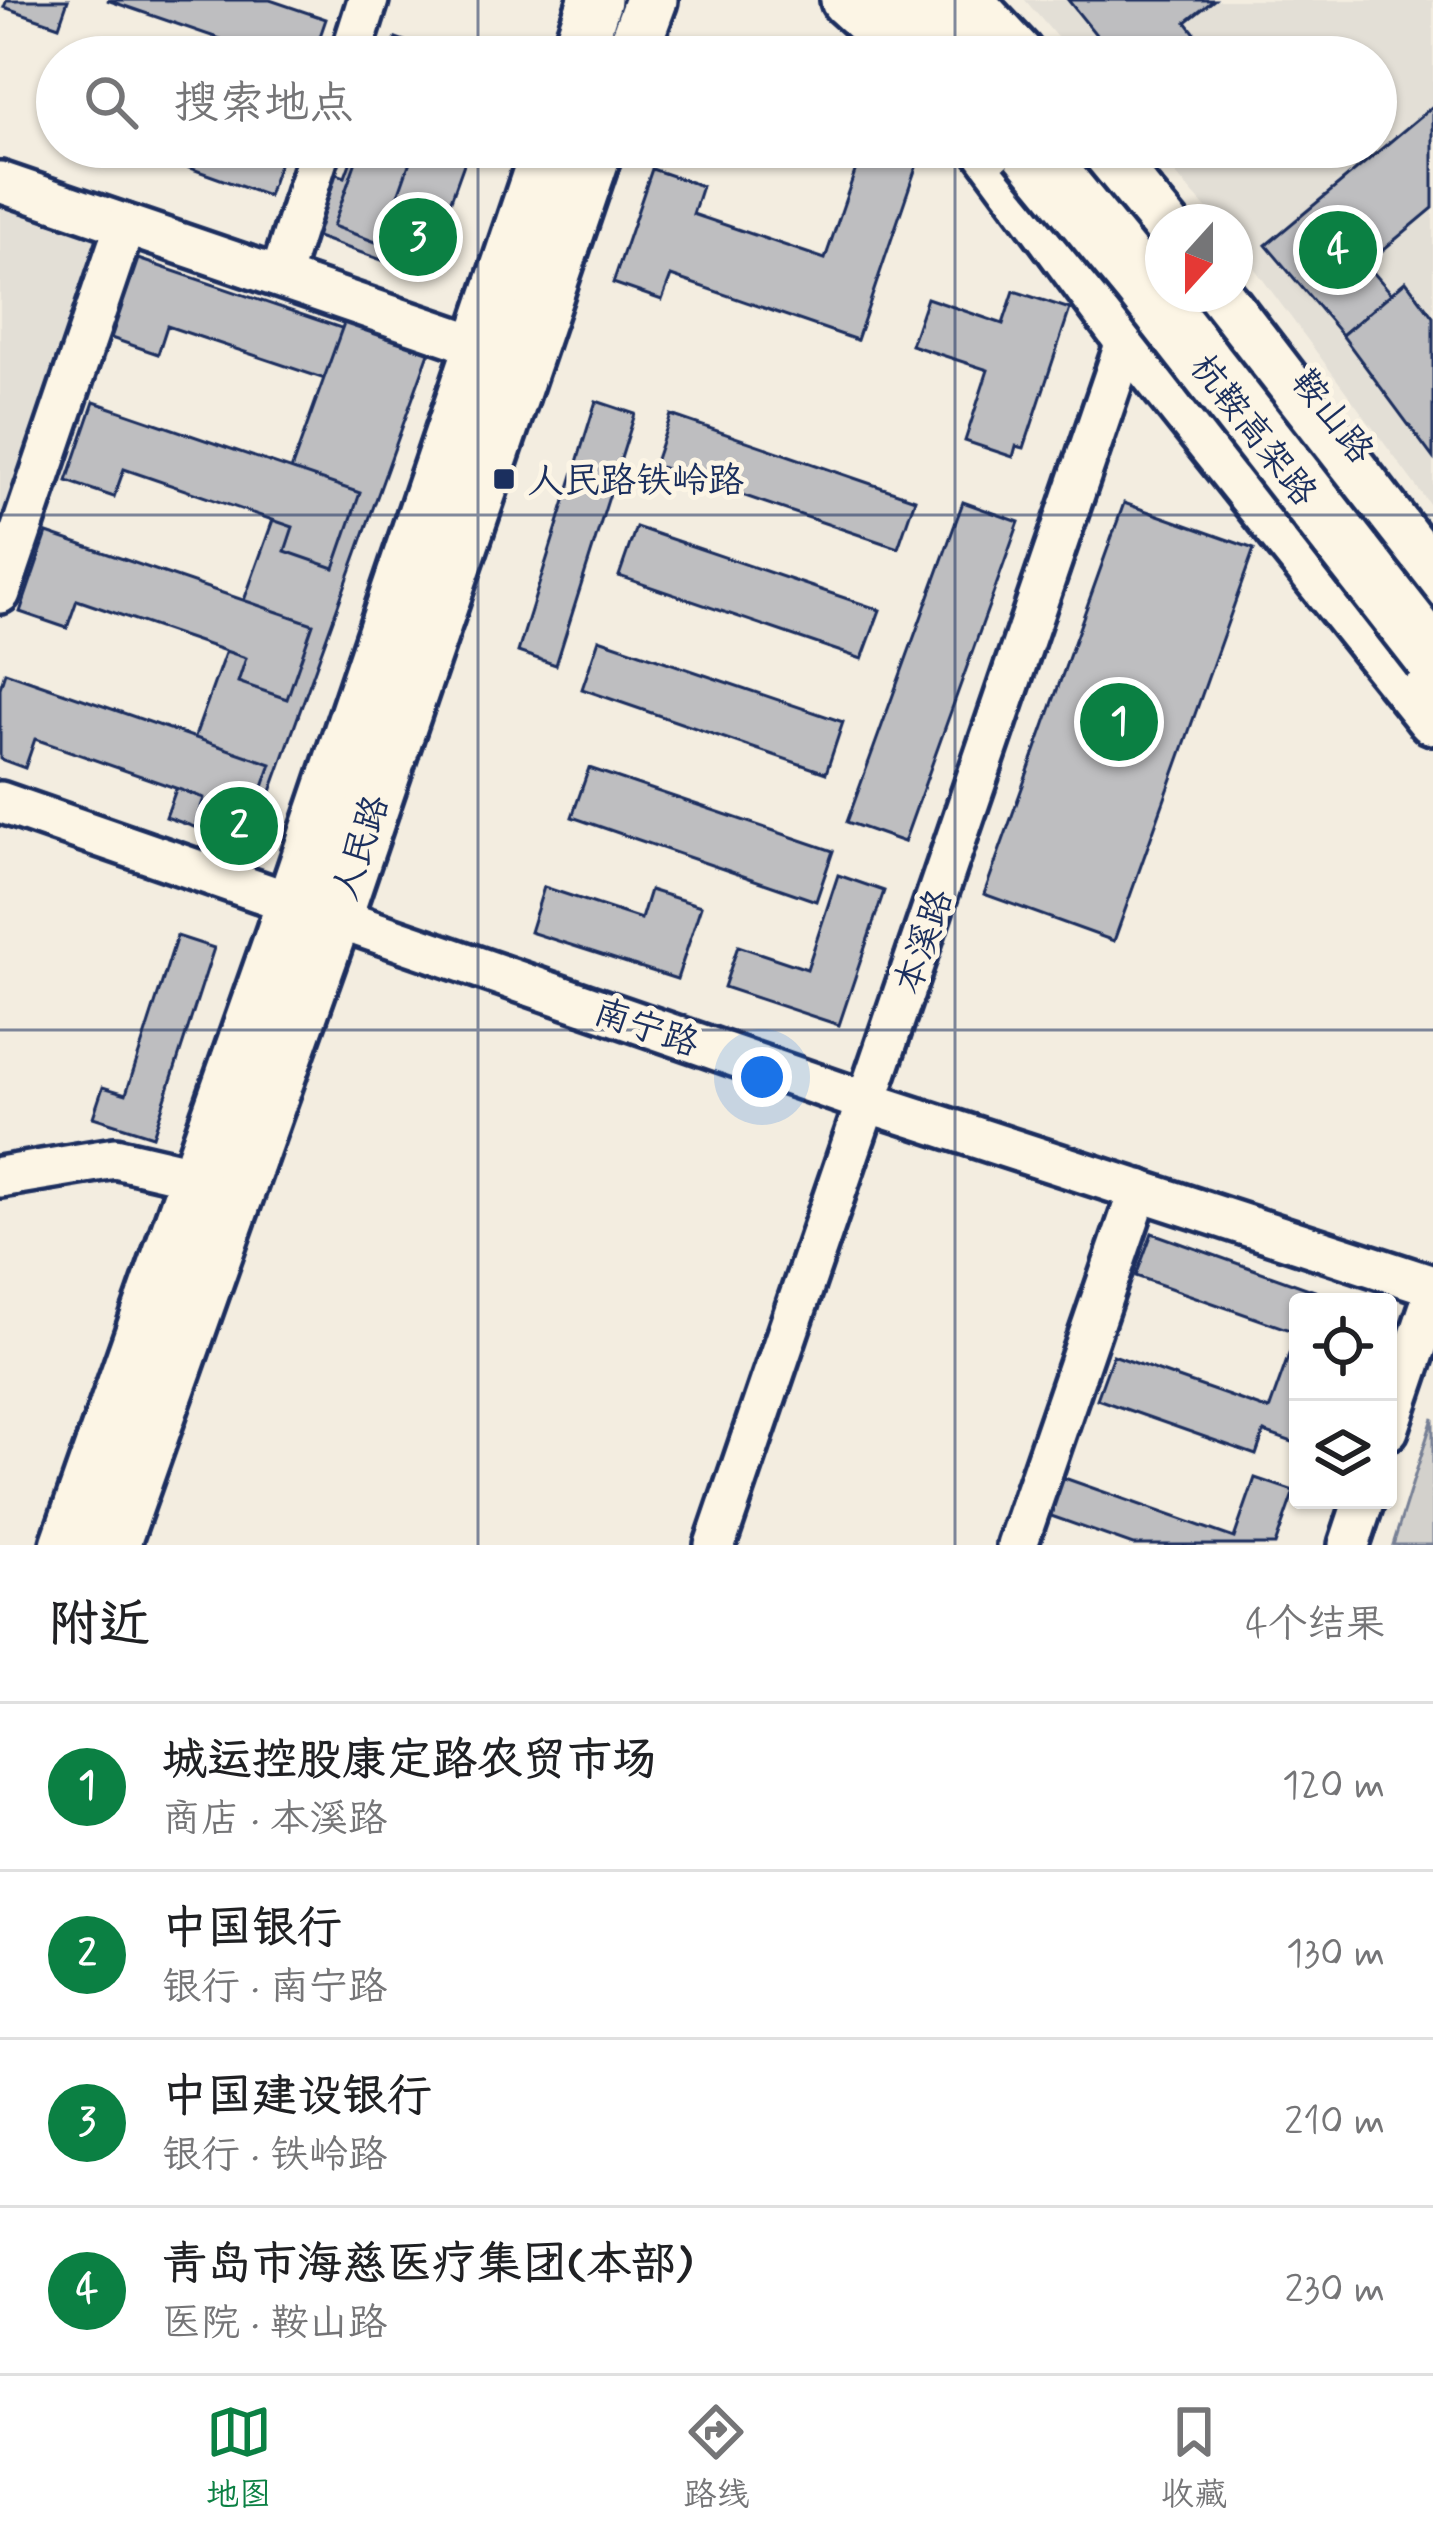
<!DOCTYPE html>
<html lang="zh">
<head>
<meta charset="utf-8">
<style>
	body { margin:0; font-family:Mynerve,"LXGW WenKai TC",sans-serif; background:#f2f2f2; color:#202124 }
	.controls { position:absolute; right:36px; bottom:36px; display:grid; overflow:hidden; border-radius:12px; box-shadow:0 3px 9px #0004 }
	.controls button { width:108px; height:108px; display:grid; place-items:center; padding:0; border:0; border-bottom:3px solid #e0e0e0; background:#fff; color:#202124; font:60px sans-serif }
	.compass { position:absolute; left:1145px; top:204px; width:108px; height:108px; border-radius:50%; background:#fff; box-shadow:0 3px 9px #0004; rotate:201deg }
	.you { position:absolute; left:762px; top:1077px; width:42px; height:42px; margin:-30px; border:9px solid #fff; border-radius:50%; background:#1a73e8; box-shadow:0 0 0 18px #1a73e833 }
	.badge { display:grid; place-items:center; width:78px; height:78px; border-radius:50%; background:#0b8043; color:#fff; font-size:39px; font-weight:700 }
	.pin { position:absolute; translate:-50% -50%; border:6px solid #fff; box-shadow:0 3px 12px #0006 }
	.list { margin:0; padding:0; list-style:none }
	h2 { display:flex; justify-content:space-between; align-items:center; height:156px; margin:0; padding:0 48px; font-size:51px }
	h2 small { font-size:39px; font-weight:400; color:#757577 }
	.list li { display:grid; grid-template-columns:78px 1fr auto; gap:36px; align-items:center; box-sizing:border-box; height:168px; padding:0 48px; border-top:3px solid #e0e0e0 }
	.list b { display:block; font-size:45px; white-space:nowrap }
	.list p { margin:0; font-size:39px; white-space:nowrap; color:#757577 }
	.list em { font-size:39px; font-style:normal; color:#757577 }
	.icon { flex:none; width:66px; height:66px; fill:none; stroke:currentColor; stroke-width:2; stroke-linecap:round; stroke-linejoin:round }
	.map { position:relative; flex:none; width:1433px; height:1545px; overflow:hidden }
	.search { position:absolute; background:#fff; box-shadow:0 3px 9px #0004; left:36px; right:36px; top:36px; height:132px; display:flex; align-items:center; gap:30px; box-sizing:border-box; padding:0 42px; border-radius:66px; color:#757577; font-size:45px }
	.sheet { height:828px; background:#fff }
	nav { display:flex; justify-content:space-around; align-items:center; box-sizing:border-box; height:168px; border-top:3px solid #e0e0e0; background:#fff; font-size:33px; color:#757577 }
	nav a { display:grid; justify-items:center; gap:6px }
	nav .on { color:#0b8043 }
	.map>svg:first-child { display:block }
	.built { fill:#e3dfd6 }
	.green { fill:#d3d1cc; stroke:#778095; stroke-width:3 }
	.building { fill:#bebec0; stroke:#1b2f5e; stroke-width:3 }
	.lines { fill:none; stroke-linecap:round; stroke-linejoin:round }
	.minor-casing { stroke:#1b2f5e; stroke-width:48 }
	.major-casing { stroke:#1b2f5e; stroke-width:60 }
	.highway-casing { stroke:#1b2f5e; stroke-width:66 }
	.minor { stroke:#fcf5e5; stroke-width:39 }
	.major { stroke:#fcf5e5; stroke-width:51 }
	.highway { stroke:#fcf5e5; stroke-width:57 }
	.highway-bridge-casing { stroke:#1b2f5e; stroke-width:66; stroke-linecap:butt }
	.highway-bridge { stroke:#fcf5e5; stroke-width:57 }
	.grid { fill:none; stroke:#1b2f5e; stroke-width:3; stroke-opacity:0.55 }
	.poi-dot { fill:#1b2f5e; stroke:#fcf5e5; stroke-width:4.5 }
	.labels { text-anchor:middle; stroke-width:10; stroke-linejoin:round; paint-order:stroke }
	.street-label { font-size:36px; fill:#1b2f5e; stroke:#fcf5e5 }
	.poi-label { font-size:36px; fill:#1b2f5e; stroke:#fcf5e5; text-anchor:start }
</style>
</head>
<body>
<div class="map">
<svg width="1433" height="1545" viewBox="0 0 1433 1545">
	<rect width="100%" height="100%" fill="#f3ede0"/>
	<filter id="ink" filterUnits="userSpaceOnUse"><feTurbulence type="fractalNoise" baseFrequency=".00833" numOctaves="2"/><feDisplacementMap in="SourceGraphic" scale="24" xChannelSelector="R" yChannelSelector="G"/><feConvolveMatrix kernelMatrix="1 2 1 2 8 2 1 2 1" color-interpolation-filters="sRGB"/></filter>
	<g filter="url(#ink)">
		<g class="built">
			<polygon points="1025,0 1433,0 1433,509 1235,242 1235,222 1218,222 1152,147 1376,147 1376,57 1074,57"/>
			<polygon points="0,201 101,235 0,532"/>
		</g>
		<polygon class="green" points="1433,1418 1433,1545 1393,1545"/>
		<g class="building">
			<polygon points="7,0 68,0 59,26 4,7"/>
			<polygon points="107,0 270,0 326,19 313,57 273,57"/>
			<polygon points="1068,0 1214,0 1186,22 1213,57 1114,57"/>
			<polygon points="396,38 449,57 389,57"/>
			<polygon points="1433,106 1433,208 1366,264 1392,294 1342,335 1266,245"/>
			<polygon points="131,147 285,147 268,196"/>
			<polygon points="356,147 470,147 424,275 300,231 322,169 345,177"/>
			<polygon points="361,147 415,147 381,244 333,226"/>
			<polygon points="851,147 923,147 857,340 671,276 662,300 613,283 652,169 702,186 693,214 825,259 862,151"/>
			<polygon points="1185,147 1227,147 1201,167"/>
			<polygon points="138,259 403,349 378,425 328,408 337,383 167,326 158,354 111,338"/>
			<polygon points="1406,281 1433,317 1433,458 1342,335"/>
			<polygon points="1014,291 1070,309 1024,448 1016,446 1013,457 965,441 988,370 911,345 927,298 1003,324"/>
			<polygon points="345,320 430,350 251,847 166,817"/>
			<polygon points="596,401 635,414 556,665 518,652"/>
			<polygon points="94,402 360,493 334,568 285,551 293,527 124,469 114,497 67,481"/>
			<polygon points="671,415 915,499 898,548 654,465"/>
			<polygon points="963,502 1019,522 904,842 847,822"/>
			<polygon points="1124,503 1254,549 1114,941 984,894"/>
			<polygon points="636,527 880,610 862,659 619,576"/>
			<polygon points="47,533 313,624 287,699 238,682 246,658 77,600 67,628 20,612"/>
			<polygon points="599,639 843,722 826,773 582,689"/>
			<polygon points="5,672 271,764 245,839 196,822 204,798 35,739 25,768 0,759 0,688"/>
			<polygon points="589,768 833,851 816,901 572,817"/>
			<polygon points="838,875 884,891 839,1025 724,987 738,946 807,969"/>
			<polygon points="544,887 641,919 650,890 701,906 677,979 530,932"/>
			<polygon points="177,936 214,948 153,1136 93,1117 103,1087 126,1094"/>
			<polygon points="1152,1233 1323,1294 1320,1302 1298,1302 1298,1333 1136,1276"/>
			<polygon points="1292,1346 1298,1348 1298,1444 1264,1432 1256,1455 1097,1399 1113,1355 1269,1410"/>
			<polygon points="1053,1474 1234,1538 1255,1478 1294,1491 1275,1545 1133,1545 1040,1512"/>
		</g>
		<g class="lines">
			<g class="minor-casing">
				<g id="minor">
					<polyline points="350,57 368,0"/>
					<polyline points="0,182 506,355"/>
					<polyline points="280,277 321,147"/>
					<polyline points="0,593 125,225"/>
					<polyline points="0,802 867,1102 1433,1286"/>
					<polyline points="0,1177 115,1158 197,1177"/>
					<polyline points="1388,1430 1433,1297"/>
					<polyline points="715,1545 1128,336"/>
					<polyline points="1017,1545 1139,1190"/>
					<polyline points="1349,1545 1364,1500"/>
				</g>
			</g>
			<g class="major-casing">
				<g id="major">
					<polyline points="847,0 910,57"/>
					<polyline points="576,57 595,0"/>
					<polyline points="630,57 651,0"/>
					<polyline points="988,147 1128,336 1433,718"/>
					<polyline points="67,1545 282,934 548,147"/>
					<polyline points="113,1545 335,918 597,147"/>
				</g>
			</g>
			<g class="highway-casing">
				<g id="highway">
					<polyline points="893,0 947,57"/>
					<polyline points="961,0 1015,57"/>
					<polyline points="1094,147 1163,231"/>
					<polyline points="1212,294 1433,582"/>
				</g>
			</g>
			<use href="#minor" class="minor"/>
			<use href="#major" class="major"/>
			<use href="#highway" class="highway"/>
			<g class="highway-bridge-casing">
				<polyline id="highway-bridge" points="1029,147 1141,283 1433,657"/>
			</g>
			<use href="#highway-bridge" class="highway-bridge"/>
		</g>
	</g>
	<path class="grid" d="M478 0V57M955 0V57M478 147V1545M955 147V1545M0 515H1433M0 1030H1433"/>
	<rect class="poi-dot" x="492" y="467" width="24" height="24" rx="6"/>
	<g class="labels">
		<g class="street-label">
			<text transform="translate(1334 415) rotate(52)" y="13">鞍山路</text>
			<text transform="translate(1255 429) rotate(52)" y="13">杭鞍高架路</text>
			<text transform="translate(359 847) rotate(-72)" y="13">人民路</text>
			<text transform="translate(922 941) rotate(-71)" y="13">本溪路</text>
			<text transform="translate(647 1026) rotate(19)" y="13">南宁路</text>
		</g>
		<g class="poi-label">
			<text x="528" y="492">人民路铁岭路</text>
		</g>
	</g>
</svg>
<div class="controls">
<button><svg class="icon" aria-label="locate" viewBox="0 0 24 24"><circle cx="12" cy="12" r="6"/><path d="M12 2v4M12 18v4M2 12h4M18 12h4"/></svg></button>
<button><svg class="icon" aria-label="layers" viewBox="0 0 24 24"><path d="M12 4l9 5-9 5-9-5zM3 14l9 5 9-5"/></svg></button>
</div>
<svg class="compass" viewBox="-18 -18 36 36"><path d="M0-13l5 13h-10z" fill="#e53935"/><path d="M0 13l5-13h-10z" fill="#757577"/></svg>
<div class="you"></div>
<div class="pin badge" style="left:1119px;top:722px">1</div>
<div class="pin badge" style="left:239px;top:826px">2</div>
<div class="pin badge" style="left:418px;top:237px">3</div>
<div class="pin badge" style="left:1338px;top:250px">4</div>
<div class="search"><svg class="icon" aria-label="search" viewBox="0 0 24 24"><circle cx="10" cy="10" r="6"/><path d="M15 15l6 6"/></svg>搜索地点</div>
</div>
<section class="sheet">
<h2>附近<small>4个结果</small></h2>
<ul class="list">
<li><span class="badge">1</span><div><b>城运控股康定路农贸市场</b><p>商店 · 本溪路</p></div><em>120 m</em></li>
<li><span class="badge">2</span><div><b>中国银行</b><p>银行 · 南宁路</p></div><em>130 m</em></li>
<li><span class="badge">3</span><div><b>中国建设银行</b><p>银行 · 铁岭路</p></div><em>210 m</em></li>
<li><span class="badge">4</span><div><b>青岛市海慈医疗集团(本部)</b><p>医院 · 鞍山路</p></div><em>230 m</em></li>
</ul>
</section>
<nav>
<a class="on"><svg class="icon" aria-label="map" viewBox="0 0 24 24"><path d="M3 6l6-2 6 2 6-2v14l-6 2-6-2-6 2zM9 4v14M15 6v14"/></svg>地图</a>
<a><svg class="icon" aria-label="directions" viewBox="0 0 24 24"><path d="M12 3l9 9-9 9-9-9zM9 14v-3h6M13 9l2 2-2 2"/></svg>路线</a>
<a><svg class="icon" aria-label="saved" viewBox="0 0 24 24"><path d="M7 4h10v16l-5-4-5 4z"/></svg>收藏</a>
</nav>
</body>
</html>
